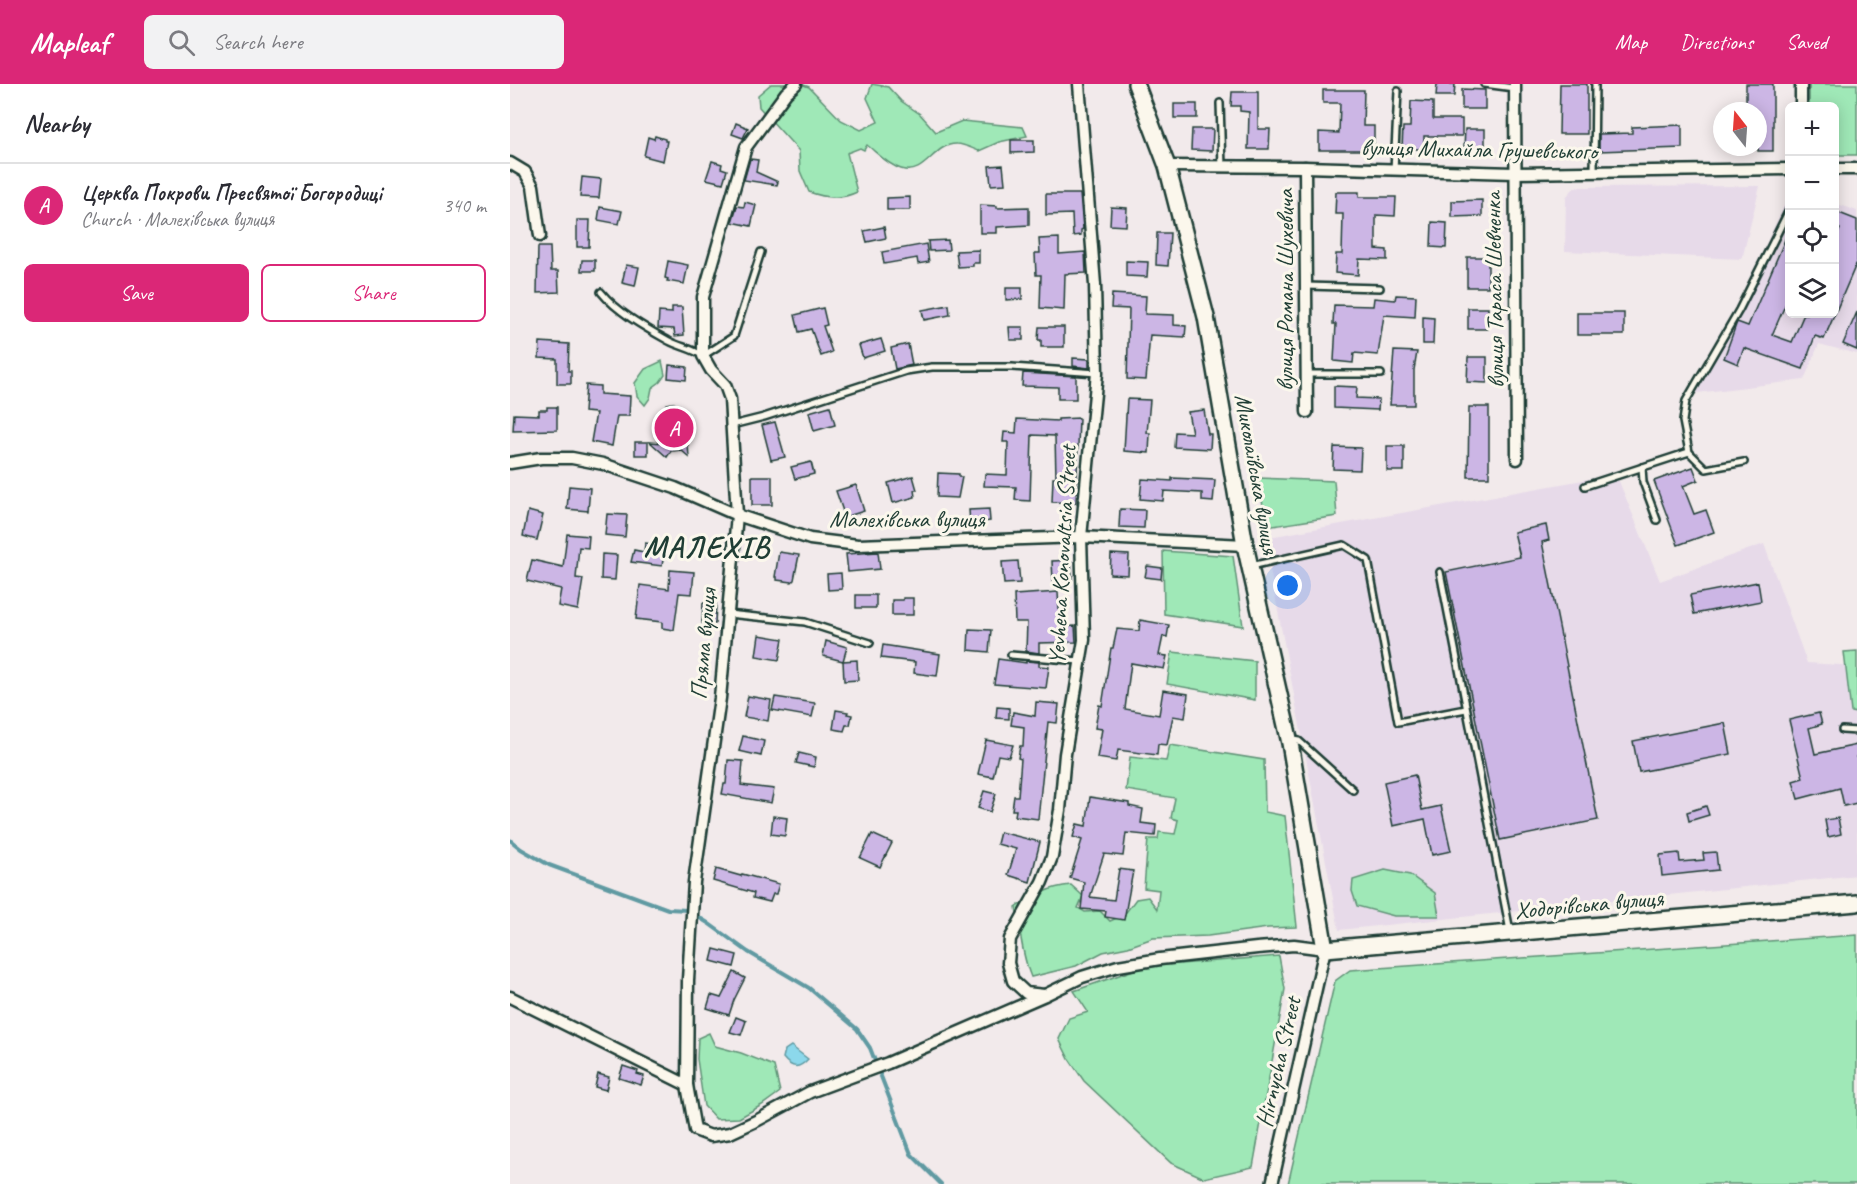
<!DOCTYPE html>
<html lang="en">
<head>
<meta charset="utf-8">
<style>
	body { margin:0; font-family:Caveat,sans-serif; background:#f2f2f3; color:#2b2b33 }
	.controls { position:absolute; right:18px; top:18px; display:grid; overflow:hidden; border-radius:9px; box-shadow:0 3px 15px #0003 }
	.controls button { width:54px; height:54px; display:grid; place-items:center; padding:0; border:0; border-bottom:2px solid #e1e1e2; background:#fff; color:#2b2b33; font:30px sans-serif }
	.compass { position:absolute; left:1203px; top:18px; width:54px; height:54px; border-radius:50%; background:#fff; box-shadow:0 3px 15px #0003; rotate:343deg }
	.you { position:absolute; left:778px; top:502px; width:21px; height:21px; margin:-15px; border:4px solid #fff; border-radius:50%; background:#1a73e8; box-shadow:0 0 0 9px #1a73e833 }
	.badge { display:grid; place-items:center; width:39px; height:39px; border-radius:50%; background:#db2777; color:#fff; font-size:20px; font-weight:700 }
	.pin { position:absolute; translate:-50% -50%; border:3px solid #fff; box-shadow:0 2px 6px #0006 }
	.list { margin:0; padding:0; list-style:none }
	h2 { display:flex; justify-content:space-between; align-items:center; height:78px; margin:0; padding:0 24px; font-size:26px }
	h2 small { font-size:20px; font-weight:400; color:#7c7c81 }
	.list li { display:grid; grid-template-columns:39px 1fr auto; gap:18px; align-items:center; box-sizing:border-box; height:84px; padding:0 24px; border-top:2px solid #e1e1e2 }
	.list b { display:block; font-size:22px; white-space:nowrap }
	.list p { margin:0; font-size:20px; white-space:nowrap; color:#7c7c81 }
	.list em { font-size:20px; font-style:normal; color:#7c7c81 }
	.actions { display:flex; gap:12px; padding:18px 24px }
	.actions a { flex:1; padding:14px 0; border:2px solid #db2777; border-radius:9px; text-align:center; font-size:21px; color:#db2777 }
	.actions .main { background:#db2777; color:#fff }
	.icon { flex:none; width:33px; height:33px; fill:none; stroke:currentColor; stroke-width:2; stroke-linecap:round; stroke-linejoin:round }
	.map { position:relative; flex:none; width:1347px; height:1100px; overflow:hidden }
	header { display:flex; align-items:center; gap:36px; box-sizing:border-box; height:84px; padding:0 30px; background:#db2777; color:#fff }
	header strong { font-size:28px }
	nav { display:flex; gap:33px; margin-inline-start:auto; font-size:21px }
	.search { width:420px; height:54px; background:#f2f2f3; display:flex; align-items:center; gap:15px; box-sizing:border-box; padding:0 21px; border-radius:9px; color:#7c7c81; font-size:22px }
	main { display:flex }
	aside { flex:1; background:#fff }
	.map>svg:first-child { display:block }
	.built { fill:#e7dae9 }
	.green { fill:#9fe8b7; stroke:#5f9276; stroke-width:1.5 }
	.water { fill:#8cd8eb; stroke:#609aa2; stroke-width:1.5 }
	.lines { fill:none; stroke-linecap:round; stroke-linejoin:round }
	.stream { stroke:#609aa2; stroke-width:4 }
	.building { fill:#ccb6e5; stroke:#1f3d34; stroke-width:1.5 }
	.service-casing { stroke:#1f3d34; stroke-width:10 }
	.minor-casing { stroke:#1f3d34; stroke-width:15 }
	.secondary-casing { stroke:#1f3d34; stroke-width:20 }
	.service { stroke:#fbf7ec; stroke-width:5 }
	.minor { stroke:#fbf7ec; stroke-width:10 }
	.secondary { stroke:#fbf7ec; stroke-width:15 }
	.labels { text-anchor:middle; stroke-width:6; stroke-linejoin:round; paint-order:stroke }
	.street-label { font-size:24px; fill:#1f3d34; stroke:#fbf7ec }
	.district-label { font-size:30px; font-weight:bold; letter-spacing:1.5px; fill:#1f3d34; stroke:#fbf7ec }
</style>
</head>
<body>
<header>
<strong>Mapleaf</strong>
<div class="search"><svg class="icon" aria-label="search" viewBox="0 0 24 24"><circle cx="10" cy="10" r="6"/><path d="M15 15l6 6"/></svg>Search here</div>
<nav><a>Map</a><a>Directions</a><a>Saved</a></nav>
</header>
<main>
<aside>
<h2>Nearby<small></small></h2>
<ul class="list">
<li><span class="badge">A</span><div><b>Церква Покрови Пресвятої Богородиці</b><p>Church · Малехівська вулиця</p></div><em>340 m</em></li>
</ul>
<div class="actions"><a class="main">Save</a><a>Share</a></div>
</aside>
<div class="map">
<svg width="1347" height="1100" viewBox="0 0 1347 1100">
	<rect width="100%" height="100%" fill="#f2eaeb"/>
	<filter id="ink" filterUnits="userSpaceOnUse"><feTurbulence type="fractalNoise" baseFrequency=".0167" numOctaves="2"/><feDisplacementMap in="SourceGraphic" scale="12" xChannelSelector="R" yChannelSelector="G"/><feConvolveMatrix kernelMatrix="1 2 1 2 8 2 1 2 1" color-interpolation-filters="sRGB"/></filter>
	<g filter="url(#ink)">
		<g class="built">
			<polygon points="1250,102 1232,175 1055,167 1056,113 1065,103"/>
			<polygon points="1279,111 1280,230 1324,230 1325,119 1347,127 1347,270 1309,260 1294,296 1187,309"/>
			<polygon points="1106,390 1150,497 1254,460 1297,579 1347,582 1347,791 829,846 754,454"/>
		</g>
		<g class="green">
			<path d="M261 0H291L299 3 331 36 351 46 368 38 357 14 362 0 378 3 391 17 410 30 426 48 452 37 513 43 517 52 489 58 469 67C463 65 454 60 447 60 423 59 416 93 391 85 378 81 367 69 357 61L354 66 350 64 337 69 347 108C331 116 315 114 299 108L290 87 289 67 249 23 248 11Z"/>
			<polygon points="1299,0 1347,0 1347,71 1325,71 1324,22 1299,22"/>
			<polygon points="152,277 155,291 150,298 142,304 140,314 135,321 127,312 125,299 135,285"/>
			<polygon points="748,394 824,397 827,432 757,443"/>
			<polygon points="653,467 723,472 733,542 654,530"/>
			<polygon points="1347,567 1347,629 1341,628 1334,568"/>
			<polygon points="662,568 745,577 745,616 657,600"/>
			<path d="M660 661 754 676 755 728 775 732 787 843 758 844 698 852 643 854 618 863 593 868 566 882 521 893C512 872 510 845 506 823 525 811 539 803 561 801L573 812 568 824 575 828 590 827 600 837 614 831 626 815 638 813 647 825 649 806 634 804 638 755H648L649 748 665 750 668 736 661 734 665 714 616 706 620 673 656 677Z"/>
			<polygon points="875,786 900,791 925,809 929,832 884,832 847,822 842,807 843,796"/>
			<polygon points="1347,851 1347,1100 778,1100 825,897 840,886"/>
			<polygon points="769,872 775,905 743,1083 694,1094 661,1079 574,997 559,975 549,955 559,934 578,928 564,907 632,883"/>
			<polygon points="199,949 205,962 231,969 264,982 270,1008 252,1021 229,1034 206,1035 194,1022 187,975 188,954"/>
		</g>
		<path class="water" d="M281 962 298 975C289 985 282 985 273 974L275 966Z"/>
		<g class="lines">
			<polyline class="stream" points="0,756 11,765 39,781 158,825 177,826 198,839 238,868 299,904 347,945 360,964 401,1070 431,1100"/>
		</g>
		<g class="building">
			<polygon points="927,0 945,0 944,12 926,12"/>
			<polygon points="1050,0 1077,0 1077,50 1049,50"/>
			<polygon points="1236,0 1263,0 1263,67 1248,67 1248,27 1236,27"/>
			<polygon points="952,5 975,6 975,25 952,25"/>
			<polygon points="813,6 854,6 853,42 864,42 864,66 809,66 809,48 829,49 830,19 813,19"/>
			<polygon points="722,8 748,8 748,45 760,45 759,65 738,65 739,28 730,27 730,22 721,22"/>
			<polygon points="901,17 923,18 923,35 952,35 952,52 914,52 914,65 892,65 893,43 900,43"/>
			<rect x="664" y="20" width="23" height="14"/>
			<polygon points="226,39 238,44 233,54 222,50"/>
			<polygon points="1172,41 1172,64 1089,67 1089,50 1122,49 1122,43"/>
			<polygon points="682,45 703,45 702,67 681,66"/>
			<polygon points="955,45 975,45 975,64 954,64"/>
			<polygon points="145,52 155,55 155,57 157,57 153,77 134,72 138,53 144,55"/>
			<polygon points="501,56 524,56 524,68 501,69"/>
			<polygon points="240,75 248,76 246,88 268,98 267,101 234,96"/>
			<polygon points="202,77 212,80 211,84 217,86 213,99 196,95"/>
			<polygon points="493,81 495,100 481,101 479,82"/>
			<polygon points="72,93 91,95 89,114 70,113"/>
			<polygon points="826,108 849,108 849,113 886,113 885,132 866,131 866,165 877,166 877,176 849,175 848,191 825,189 826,170 832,170 833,130 825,130"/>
			<polygon points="536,110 570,110 573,145 571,146 571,151 563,152 562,130 536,131"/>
			<polygon points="400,113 400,126 377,126 377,114"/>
			<polygon points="972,116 972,132 942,133 942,117"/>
			<polygon points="235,118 246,121 241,142 222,138 227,122 234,123"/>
			<polygon points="470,121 487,122 487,124 519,123 519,141 487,143 487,149 470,149"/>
			<polygon points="90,123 112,127 109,140 88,136"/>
			<polygon points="601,123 617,124 616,142 600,141"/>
			<polygon points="1324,127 1347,136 1347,178 1314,255 1305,252 1293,285 1234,264 1228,280 1214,274 1227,238 1238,242 1280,144 1280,210 1262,251 1282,258 1294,230 1324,230 1324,158 1330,145 1324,142"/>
			<polygon points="67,136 80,136 79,163 67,163"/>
			<polygon points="922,138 937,139 936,164 921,163"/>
			<polygon points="374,143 376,154 357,158 354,147"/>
			<polygon points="647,149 660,149 658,182 646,181"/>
			<polygon points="549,154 549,170 575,168 576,189 555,190 554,226 530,224 531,191 526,191 525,169 530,169 529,155"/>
			<polygon points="438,156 439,166 419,167 418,157"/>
			<polygon points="416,160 419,178 408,180 407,174 374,180 372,168"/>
			<polygon points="28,163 40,163 41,187 48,187 49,208 27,209"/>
			<polygon points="469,166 469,179 463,179 463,182 448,183 446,167"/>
			<rect x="957" y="173" width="21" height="30"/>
			<polygon points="72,176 85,176 85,187 71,187"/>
			<polygon points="158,177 178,181 174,200 157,197 158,195 155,194"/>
			<polygon points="616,177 638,178 637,193 616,192"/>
			<polygon points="116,181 129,183 125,202 112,199"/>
			<polygon points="496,204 512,204 512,215 496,216"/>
			<polygon points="602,210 636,212 635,230 664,231 664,241 676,242 675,253 640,251 636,296 617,295 619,225 601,224"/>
			<polygon points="886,211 906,212 905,233 874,231 868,271 844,269 843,279 824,277 826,240 823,240 824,221 863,222 864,214 885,216"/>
			<polygon points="439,221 440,231 414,236 412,226"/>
			<polygon points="162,223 172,223 174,251 165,252 164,245 148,244 149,228 162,229"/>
			<polygon points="313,224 317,241 313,242 322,268 311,272 301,245 289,248 285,231"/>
			<rect x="958" y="224" width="20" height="21"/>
			<polygon points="1347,228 1347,266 1333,260"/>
			<rect x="1067" y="229" width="47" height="22"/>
			<polygon points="913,233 924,234 923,260 913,260"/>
			<polygon points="499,243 513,243 513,256 500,256"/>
			<polygon points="529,243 554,243 554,263 531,263 531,256 528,256"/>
			<polygon points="371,255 375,267 353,274 349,261"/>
			<polygon points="30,258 59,260 58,287 61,287 61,300 47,300 47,275 29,274"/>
			<polygon points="398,260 402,281 385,285 381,264"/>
			<polygon points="884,267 907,268 904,286 904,321 880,321"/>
			<polygon points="958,273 977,273 977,299 957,298"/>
			<polygon points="563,274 579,275 579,284 563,282"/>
			<polygon points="159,281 177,283 176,296 158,294"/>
			<polygon points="513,289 566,292 566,315 548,315 548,303 512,302"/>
			<polygon points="76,301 90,302 90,310 120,312 119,332 107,332 102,362 81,358 86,329 74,328"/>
			<polygon points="824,302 847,303 846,314 869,315 868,326 824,324"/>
			<polygon points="617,315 640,316 637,349 640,349 639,369 614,367"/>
			<polygon points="164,319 172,325 176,338 179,373 171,366 161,367 157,373 140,358 152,359 151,328 157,320"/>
			<polygon points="320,322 325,341 304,347 299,328"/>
			<polygon points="37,323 47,323 47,346 3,347 4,330 29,331 29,326 37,326"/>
			<polygon points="959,323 979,323 979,393 958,393"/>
			<polygon points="694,326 698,350 701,350 700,365 664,363 665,348 682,349 678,328"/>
			<polygon points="569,334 566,419 542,418 543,394 546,394 545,352 522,351 520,417 505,416 506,403 474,402 475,390 497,391 498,358 493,358 494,348 506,349 507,335 548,337 548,335"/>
			<polygon points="265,338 275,373 261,376 252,341"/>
			<rect x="125" y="358" width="13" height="13"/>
			<rect x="877" y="362" width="17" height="25"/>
			<polygon points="824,363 851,364 850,386 823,385"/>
			<polygon points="301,378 304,390 285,395 281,383"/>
			<polygon points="1183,383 1188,396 1173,402 1184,430 1196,426 1204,448 1168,461 1144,397"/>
			<polygon points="428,389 449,390 449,393 452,393 448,414 427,413"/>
			<rect x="242" y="392" width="20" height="29"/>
			<polygon points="403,392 407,406 404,406 405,413 383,419 378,399"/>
			<polygon points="662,394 705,396 703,418 692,417 692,409 654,407 653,417 630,415 632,395 662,397"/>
			<polygon points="346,401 354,427 335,433 326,407"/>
			<polygon points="59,402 80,404 78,427 57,425"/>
			<polygon points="479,425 480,437 460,439 459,426"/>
			<polygon points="610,425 635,426 634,444 609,443"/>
			<polygon points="18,427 33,431 27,456 13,452"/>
			<polygon points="97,430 117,431 115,453 95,451"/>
			<polygon points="1036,441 1039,456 1032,458 1088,736 990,756 936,488 1010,473 1004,448"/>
			<polygon points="57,450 79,452 78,464 69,463 66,494 73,495 68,526 48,522 51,505 17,497 22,476 53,483"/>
			<polygon points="135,459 155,462 152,482 121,478 124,466 134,468"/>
			<polygon points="269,468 289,471 284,496 282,498 267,496 267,493 265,493"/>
			<polygon points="368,468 370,485 338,488 336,470"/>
			<polygon points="92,470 107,471 105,496 91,495"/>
			<polygon points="601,470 619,471 618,491 600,490"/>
			<polygon points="561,476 562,496 543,497 542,477"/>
			<polygon points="508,477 510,499 494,500 492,478"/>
			<polygon points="637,482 652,484 651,495 635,493"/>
			<polygon points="160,486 184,488 182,510 169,509 164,546 152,544 152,538 126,535 130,501 159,505"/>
			<polygon points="331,489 332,505 318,506 317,490"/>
			<polygon points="1248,498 1251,517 1184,530 1180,511"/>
			<polygon points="548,508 550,543 565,542 566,558 529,559 529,569 516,567 517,538 505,538 504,511"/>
			<rect x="346" y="511" width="20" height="13"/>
			<polygon points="393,514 403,514 403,531 382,531 382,516 393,516"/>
			<polygon points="193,519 206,520 205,540 192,539"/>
			<polygon points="630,536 659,541 657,553 653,552 649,571 657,572 654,585 621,579 615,625 649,631 653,606 678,610 675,634 663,632 657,661 648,660 647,671 608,666 606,677 587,674 592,645 585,644 589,621 592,622 601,564 603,564 607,545 629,547"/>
			<polygon points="459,545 481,546 479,568 458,566"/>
			<polygon points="249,551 273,555 269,576 246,572"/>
			<polygon points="316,557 337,563 333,577 313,572"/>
			<polygon points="373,561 430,570 427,592 404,589 405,578 371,574"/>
			<polygon points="488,575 516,579 516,577 529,578 529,582 539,583 536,604 484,600"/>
			<polygon points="347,576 348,596 334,597 333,577"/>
			<polygon points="238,612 261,616 258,637 234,633"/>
			<polygon points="265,613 305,619 302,633 262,626"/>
			<polygon points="526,618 549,620 547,639 538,638 528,735 505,732 506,726 502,726 504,712 508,712 511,675 508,674 510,662 513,662 514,643 501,641 503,628 525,632"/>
			<polygon points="487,623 499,624 499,635 486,634"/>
			<polygon points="326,626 338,628 337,630 342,631 340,641 336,641 334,647 323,645"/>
			<polygon points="1309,629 1312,640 1299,644 1305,670 1347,661 1347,719 1334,722 1330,704 1288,715 1283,697 1293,694 1279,636"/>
			<polygon points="1215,639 1221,670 1129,688 1123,657"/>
			<polygon points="233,652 254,657 251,672 229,667"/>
			<polygon points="476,656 503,661 499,673 488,671 483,693 468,690"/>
			<polygon points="289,669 306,673 304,683 286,679"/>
			<polygon points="218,676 233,677 231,701 264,705 261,719 212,710 214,700 216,700"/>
			<polygon points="905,691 912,726 931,722 941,767 922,771 915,735 883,742 874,698"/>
			<polygon points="474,707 486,710 480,728 468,724"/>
			<polygon points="580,713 619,719 619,722 633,725 631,739 646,741 645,752 616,749 613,772 594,770 580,813 604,816 609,785 623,787 614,836 595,833 596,827 571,825 574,798 560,794 572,756 563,753 567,740 576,742"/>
			<polygon points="1196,722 1199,731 1179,737 1177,728"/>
			<polygon points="263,732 277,734 275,752 261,750"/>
			<polygon points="1328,734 1331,750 1318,753 1315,736"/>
			<polygon points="490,748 530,758 520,798 498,791 506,765 487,760"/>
			<polygon points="362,750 382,759 370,783 350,774"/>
			<polygon points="1206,768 1208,786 1152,792 1150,771 1169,769 1170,778 1194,776 1193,769"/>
			<polygon points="206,785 231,792 232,790 269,800 266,810 263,810 260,818 243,814 244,809 203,797"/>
			<polygon points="204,865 227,871 224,883 201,877"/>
			<polygon points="224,888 235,894 224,916 219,931 197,924 201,911 211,914"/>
			<polygon points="226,933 236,937 231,951 220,948"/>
			<polygon points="113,982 128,987 127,990 134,992 131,1001 109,994"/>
			<polygon points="88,990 99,993 96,1006 85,1003"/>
		</g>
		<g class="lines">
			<g class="service-casing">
				<g id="service">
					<polyline points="974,0 1004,4"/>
					<polyline points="710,19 712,83"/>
					<polyline points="884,86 888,7"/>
					<polyline points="1084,88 1085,0"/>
					<polyline points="796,202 870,204"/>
					<path d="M91 208C107 228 136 244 159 257 170 263 182 264 193 272L224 252 251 168"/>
					<polyline points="796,290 871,290"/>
					<polyline points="222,341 254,333 396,287 422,283 502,283 587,289"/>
					<polyline points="1234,378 1196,385 1179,368 1173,337 1176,317 1229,226 1280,124"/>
					<polyline points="1132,383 1133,398 1147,436"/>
					<polyline points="1075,402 1179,368"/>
					<polyline points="741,482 834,461 858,476 888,638 956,625"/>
					<polyline points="930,488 1000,847"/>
					<polyline points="218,530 295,538 360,559"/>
					<polyline points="501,571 569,577"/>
					<polyline points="1332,646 1347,647"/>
					<polyline points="783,656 789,657 843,706"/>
				</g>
			</g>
			<g class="minor-casing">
				<g id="minor">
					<polyline points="286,0 276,9 236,63 193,213 193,272 201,286 215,301 220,315 227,431 210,614 184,798 178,896 177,1001 185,1046 201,1052 220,1049 248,1036 300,1008 378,979 535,911 572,893 608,882 650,875 747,864 784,861 815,865 762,1100"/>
					<polyline points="1005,0 1007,375"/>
					<polyline points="1291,0 1291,22"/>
					<polyline points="0,79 15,88 23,102 30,152"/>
					<polyline points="657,82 795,83 1004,89 1280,85"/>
					<polyline points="795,83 797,328"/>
					<polyline points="1324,85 1347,85"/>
					<polyline points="0,379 31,374 62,374 93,380 165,404 227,431 300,455 348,461 571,453 735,461"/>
					<polyline points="534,911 516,909 503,897 498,879 500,855 532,798 542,773 550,726 555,670 574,556 571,453 587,289 585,201 569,0"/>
					<polyline points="0,913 177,1001"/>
				</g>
			</g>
			<g class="secondary-casing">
				<polyline id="secondary" points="626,0 657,82 696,233 735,461 780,659 815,865 1347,819"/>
			</g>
			<use href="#service" class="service"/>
			<use href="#minor" class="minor"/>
			<use href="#secondary" class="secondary"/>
		</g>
	</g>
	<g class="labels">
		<g class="street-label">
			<text transform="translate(969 65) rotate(1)" y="8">вулиця Михайла Грушевського</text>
			<text transform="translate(775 206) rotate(-90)" y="8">вулиця Романа Шухевича</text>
			<text transform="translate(984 206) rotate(-91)" y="8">вулиця Тараса Шевченка</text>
			<text transform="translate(747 390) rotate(80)" y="8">Миколаївська вулиця</text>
			<text x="397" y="443">Малехівська вулиця</text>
			<text transform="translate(552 471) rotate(-87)" y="8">Yevhena Konovaltsia Street</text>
			<text transform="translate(193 560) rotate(-85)" y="8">Пряма вулиця</text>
			<text transform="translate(1079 820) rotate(-5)" y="8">Ходорівська вулиця</text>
			<text transform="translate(768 978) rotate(-77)" y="8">Hirnycha Street</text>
		</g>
		<g class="district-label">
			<text x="197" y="473">МАЛЕХІВ</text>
		</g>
	</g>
</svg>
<div class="controls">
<button>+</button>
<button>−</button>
<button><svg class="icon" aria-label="locate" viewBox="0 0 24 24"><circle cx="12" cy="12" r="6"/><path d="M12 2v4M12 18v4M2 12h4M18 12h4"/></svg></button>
<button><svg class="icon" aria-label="layers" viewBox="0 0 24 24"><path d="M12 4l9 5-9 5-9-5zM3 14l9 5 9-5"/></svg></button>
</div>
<svg class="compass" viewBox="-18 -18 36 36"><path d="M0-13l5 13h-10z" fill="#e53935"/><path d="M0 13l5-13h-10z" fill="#7c7c81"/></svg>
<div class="you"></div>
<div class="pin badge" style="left:164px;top:344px">A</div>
</div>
</main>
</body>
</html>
